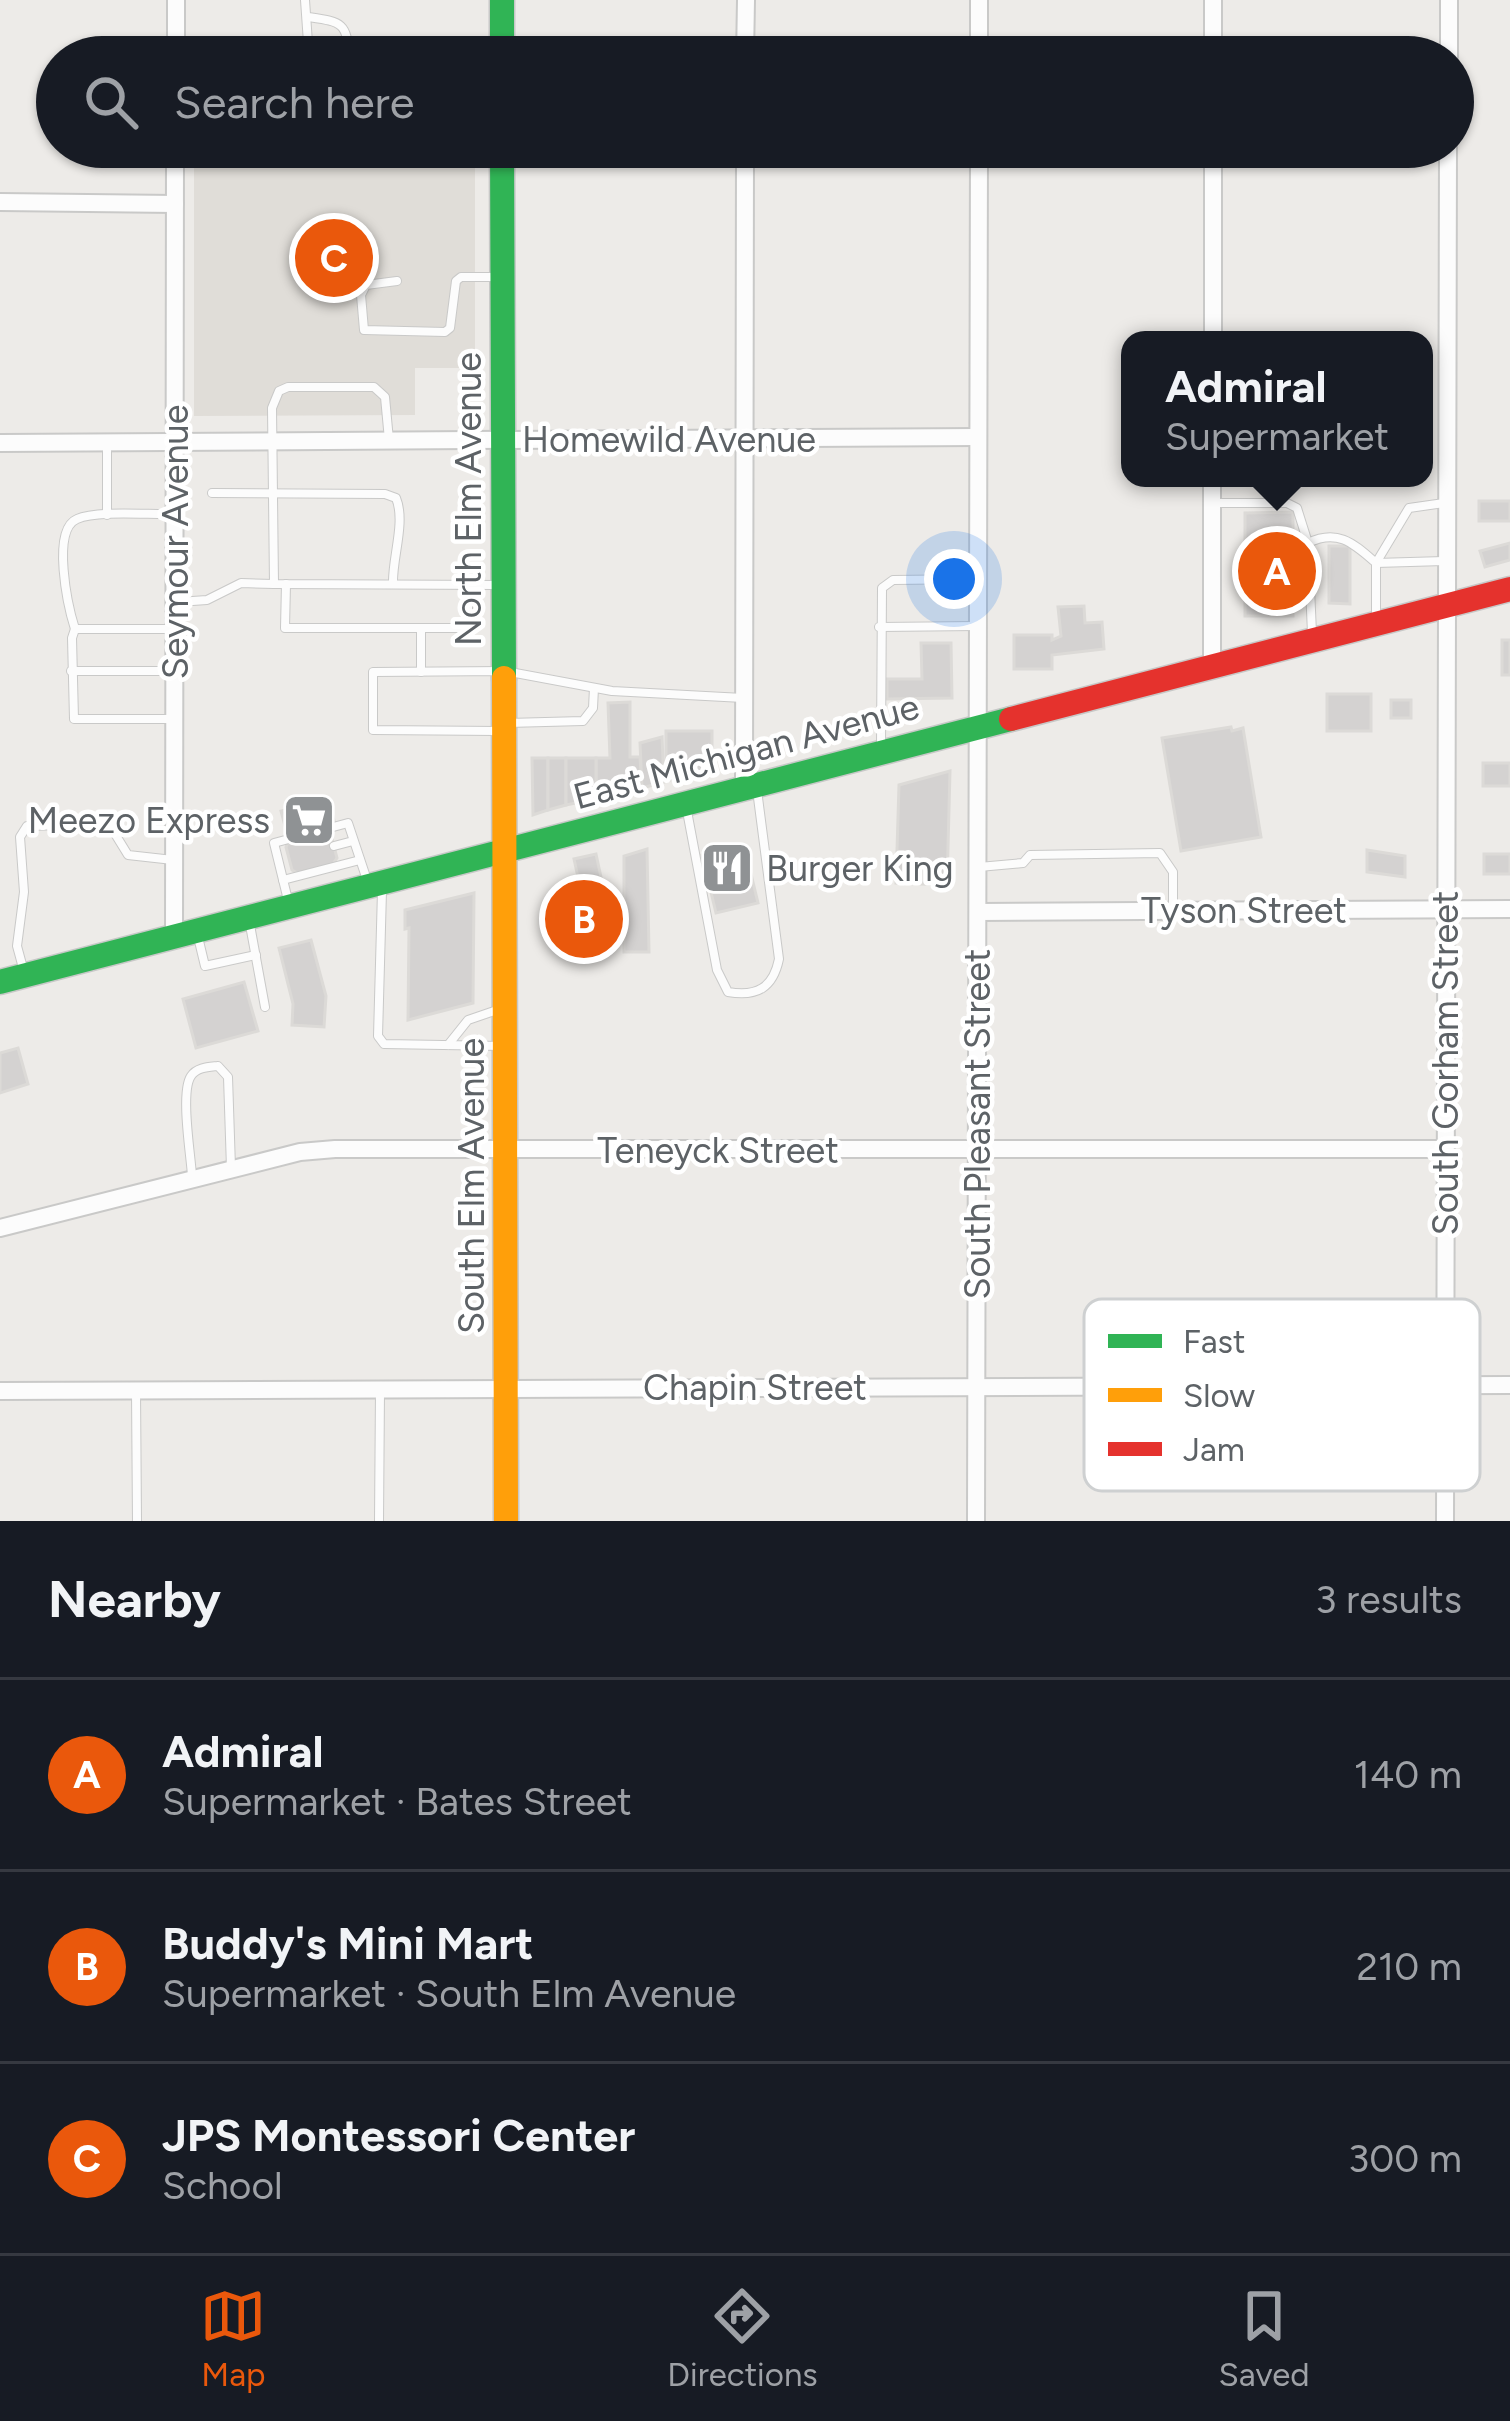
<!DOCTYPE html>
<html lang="en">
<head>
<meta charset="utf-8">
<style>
	body { margin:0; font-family:Figtree,sans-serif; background:#20242c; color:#f1f3f6 }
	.you { position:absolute; left:954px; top:579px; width:42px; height:42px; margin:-30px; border:9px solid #fff; border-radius:50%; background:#1a73e8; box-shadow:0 0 0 18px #1a73e833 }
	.badge { display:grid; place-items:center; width:78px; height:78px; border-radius:50%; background:#ea580c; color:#fff; font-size:39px; font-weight:700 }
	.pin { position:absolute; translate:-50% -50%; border:6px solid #fff; box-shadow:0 3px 12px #0006 }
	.popup { position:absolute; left:1121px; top:331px; width:312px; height:156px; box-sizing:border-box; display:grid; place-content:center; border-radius:24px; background:#171b24; filter:drop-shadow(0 3px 9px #0005); font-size:39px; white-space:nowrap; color:#9ea1a6 }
	.popup b { font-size:45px; color:#f1f3f6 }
	.popup::after { content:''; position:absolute; left:50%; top:100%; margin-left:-24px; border:24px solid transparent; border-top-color:#171b24 }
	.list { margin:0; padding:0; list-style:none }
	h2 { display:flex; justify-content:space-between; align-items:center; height:156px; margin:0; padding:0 48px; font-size:51px }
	h2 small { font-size:39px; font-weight:400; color:#9ea1a6 }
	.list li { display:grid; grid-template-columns:78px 1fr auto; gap:36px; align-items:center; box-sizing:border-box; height:192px; padding:0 48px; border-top:3px solid #363941 }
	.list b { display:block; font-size:45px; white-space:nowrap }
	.list p { margin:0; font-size:39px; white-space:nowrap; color:#9ea1a6 }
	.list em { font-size:39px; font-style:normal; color:#9ea1a6 }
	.icon { flex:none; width:66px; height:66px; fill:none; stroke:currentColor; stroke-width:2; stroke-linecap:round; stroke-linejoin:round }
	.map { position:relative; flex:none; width:1510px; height:1521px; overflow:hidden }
	.search { position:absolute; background:#171b24; box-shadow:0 3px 9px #0004; left:36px; right:36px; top:36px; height:132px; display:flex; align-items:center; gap:30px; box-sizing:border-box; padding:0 42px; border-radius:66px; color:#9ea1a6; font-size:45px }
	.sheet { height:732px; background:#171b24 }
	nav { display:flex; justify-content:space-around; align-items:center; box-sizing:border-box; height:168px; border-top:3px solid #363941; background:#171b24; font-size:33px; color:#9ea1a6 }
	nav a { display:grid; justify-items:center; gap:6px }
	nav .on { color:#ea580c }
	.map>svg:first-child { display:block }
	.education { fill:#e0ddd8 }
	.building { fill:#d4d2d1; stroke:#dcdad7; stroke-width:3 }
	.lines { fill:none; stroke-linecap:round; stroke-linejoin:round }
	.lane-casing { stroke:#c9c9c8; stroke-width:10 }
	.street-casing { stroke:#c9c9c8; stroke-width:20 }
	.fast-casing { stroke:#c7c8c7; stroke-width:27 }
	.slow-casing { stroke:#c7c8c7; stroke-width:27 }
	.jam-casing { stroke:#c7c8c7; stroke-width:27 }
	.lane { stroke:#fcfcfc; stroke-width:8 }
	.street { stroke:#fcfcfc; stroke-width:16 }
	.fast { stroke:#30b455; stroke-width:24 }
	.slow { stroke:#ff9f0a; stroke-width:24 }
	.jam { stroke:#e5322d; stroke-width:24 }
	.labels { text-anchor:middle; stroke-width:9; stroke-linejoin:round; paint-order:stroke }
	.street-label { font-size:36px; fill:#5d6266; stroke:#fff }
	.poi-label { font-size:36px; fill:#5d6266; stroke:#fff; text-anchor:end }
	.key { fill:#fff; stroke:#ced0d1; stroke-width:3 }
	.key-label { font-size:33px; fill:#5d6266 }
</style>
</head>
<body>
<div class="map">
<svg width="1510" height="1521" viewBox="0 0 1510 1521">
	<rect width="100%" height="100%" fill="#edebe8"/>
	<polygon class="education" points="194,147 475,147 475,368 415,368 415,415 194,416"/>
	<g class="building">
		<rect x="1479" y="501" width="31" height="20"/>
		<polygon points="1293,512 1293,616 1245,616 1245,513"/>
		<polygon points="1510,543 1510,560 1485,567 1480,551"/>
		<polygon points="1329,546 1350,546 1350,604 1329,603"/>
		<polygon points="1084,606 1085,623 1102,622 1104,649 1052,655 1052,669 1014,669 1014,635 1052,635 1052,640 1061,636 1058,607"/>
		<rect x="1502" y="640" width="8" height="35"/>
		<polygon points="921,643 951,643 952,698 887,699 887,679 922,679"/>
		<rect x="1327" y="694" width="44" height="37"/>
		<rect x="1391" y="700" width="20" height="18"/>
		<polygon points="630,702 630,757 640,757 642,788 596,799 596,758 610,758 608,703"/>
		<polygon points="1231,727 1232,731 1243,728 1261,837 1181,851 1162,738"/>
		<polygon points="666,731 712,731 712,769 666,781"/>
		<polygon points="662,737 664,782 642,788 640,743"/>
		<polygon points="532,758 548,758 548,810 533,815"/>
		<polygon points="548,758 566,758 566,805 548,810"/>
		<polygon points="566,758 596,758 596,799 566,805"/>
		<rect x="1483" y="763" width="27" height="23"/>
		<polygon points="950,771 947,885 896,883 899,785"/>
		<polygon points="328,799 335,824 288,837 281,811"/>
		<polygon points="323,831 331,835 337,858 332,865 299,874 292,870 286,847 289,840"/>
		<polygon points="744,845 758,903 716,913 702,855"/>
		<polygon points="647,849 649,952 624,952 624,856"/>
		<polygon points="1367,850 1405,856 1405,877 1367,872"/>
		<polygon points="596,854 604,891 582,896 574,859"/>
		<rect x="1484" y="854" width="26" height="20"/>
		<polygon points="474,893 473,1003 408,1020 409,928 405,929 405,910"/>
		<polygon points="587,901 612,929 594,942 587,932 571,944 557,923"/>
		<polygon points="311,940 326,996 324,1027 292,1025 293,1004 279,948"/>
		<polygon points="244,982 258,1031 196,1048 183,999"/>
		<polygon points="18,1048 28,1084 0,1093 0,1053"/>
	</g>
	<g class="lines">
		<g class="lane-casing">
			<g id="lane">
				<polyline points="305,0 309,57"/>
				<path d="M308 17C342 22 347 22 349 57"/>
				<polyline points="379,160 495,159"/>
				<polyline points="397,281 366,285 361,295 364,330 445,332 450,328 456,281 461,277 495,277"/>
				<polyline points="389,440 385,397 374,387 288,387 279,391 272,408 274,584 497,585"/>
				<path d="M212 493 385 494 396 498C406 522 392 558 393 584"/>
				<polyline points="1214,503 1287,503 1297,508 1308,543"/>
				<polyline points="107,515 107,445"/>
				<polyline points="286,584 285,628 421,628"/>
				<polyline points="178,602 207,600 241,583 274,584"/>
				<polyline points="1376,616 1376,563 1409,508 1444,503"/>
				<polyline points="879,627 977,626"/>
				<path d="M75 629C68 607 51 530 77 519 97 510 150 515 174 514"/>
				<path d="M1312 633 1308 543C1338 528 1354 544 1376 563L1444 561"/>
				<polyline points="71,671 173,671"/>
				<polyline points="421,672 421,628 468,628 468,585"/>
				<polyline points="171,719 74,719 72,638 75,629 173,629"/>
				<polyline points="507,723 583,721 593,708 594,688"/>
				<polyline points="498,731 373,730 373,672 505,671 612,691 743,698"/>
				<polyline points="881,745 882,588 893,580 976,579"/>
				<path d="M687 811 717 970 728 992C757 997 773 988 779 959L757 790"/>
				<polyline points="334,846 353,841"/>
				<polyline points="979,867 1023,863 1030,855 1160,853 1173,872 1173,907"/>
				<polyline points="283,880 360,860"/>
				<polyline points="382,891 378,1036 384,1044 502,1046"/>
				<polyline points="288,900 274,843 348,823 367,880"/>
				<polyline points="250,925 265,1007"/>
				<polyline points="198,937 205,966 256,955"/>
				<polyline points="23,968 17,946 24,892 20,837 27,826 104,824 112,829 128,855 173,860"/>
				<polyline points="448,1045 468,1020 500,1009"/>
				<path d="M192 1176C191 1156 180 1092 191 1076 197 1067 209 1067 218 1066L228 1077 231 1168"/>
				<polyline points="136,1391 137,1521"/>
				<polyline points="379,1521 380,1391"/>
			</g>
		</g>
		<g class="street-casing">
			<g id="street">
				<polyline points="176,57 176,0"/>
				<polyline points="745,57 746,0"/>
				<polyline points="979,57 979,0"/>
				<polyline points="1213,57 1213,0"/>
				<polyline points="1449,57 1449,0"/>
				<polyline points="0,202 175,204"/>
				<polyline points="1213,340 1213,147"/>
				<polyline points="0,443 978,437"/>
				<polyline points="1212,666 1212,478"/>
				<polyline points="744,789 745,147"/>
				<polyline points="978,912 1510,909"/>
				<polyline points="174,937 175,147"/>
				<polyline points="0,1228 300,1152 335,1149 1445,1149"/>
				<polyline points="0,1391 1510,1385"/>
				<polyline points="976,1521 979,147"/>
				<polyline points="1445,1521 1448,147"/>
			</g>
		</g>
		<g class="fast-casing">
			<g id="fast">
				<polyline points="502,0 502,57"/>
				<polyline points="502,147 504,678"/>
				<polyline points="0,982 1011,719"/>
			</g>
		</g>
		<g class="slow-casing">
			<polyline id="slow" points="504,678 506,1521"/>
		</g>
		<g class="jam-casing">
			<polyline id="jam" points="1011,719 1510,589"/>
		</g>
		<use href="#lane" class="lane"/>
		<use href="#street" class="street"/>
		<use href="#fast" class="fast"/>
		<use href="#slow" class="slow"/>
		<use href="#jam" class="jam"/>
	</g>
	<defs>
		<g id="supermarket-square" transform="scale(2.7)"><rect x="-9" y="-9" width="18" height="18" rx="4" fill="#8f9294" stroke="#fff"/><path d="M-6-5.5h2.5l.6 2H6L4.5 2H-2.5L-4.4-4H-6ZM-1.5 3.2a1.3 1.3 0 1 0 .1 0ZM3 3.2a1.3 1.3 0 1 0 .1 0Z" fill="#fff"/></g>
		<g id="restaurant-square" transform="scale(2.7)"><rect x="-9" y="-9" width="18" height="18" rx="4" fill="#8f9294" stroke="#fff"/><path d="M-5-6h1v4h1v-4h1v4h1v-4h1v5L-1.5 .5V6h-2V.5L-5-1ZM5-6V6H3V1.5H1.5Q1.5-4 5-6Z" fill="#fff"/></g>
	</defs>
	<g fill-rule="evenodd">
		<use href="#supermarket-square" x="309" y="820"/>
		<use href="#restaurant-square" x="727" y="868"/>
	</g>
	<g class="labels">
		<g class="street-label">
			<text x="669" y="452">Homewild Avenue</text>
			<text transform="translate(468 499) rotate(-90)" y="13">North Elm Avenue</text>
			<text transform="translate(175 542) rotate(-90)" y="13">Seymour Avenue</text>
			<text transform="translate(746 751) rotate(-15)" y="13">East Michigan Avenue</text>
			<text x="1244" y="923">Tyson Street</text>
			<text transform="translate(1445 1063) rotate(-90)" y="13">South Gorham Street</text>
			<text transform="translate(977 1124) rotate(-90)" y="13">South Pleasant Street</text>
			<text x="718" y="1163">Teneyck Street</text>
			<text transform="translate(471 1186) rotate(-90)" y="13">South Elm Avenue</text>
			<text x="755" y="1400">Chapin Street</text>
		</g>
		<g class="poi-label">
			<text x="270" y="833">Meezo Express</text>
			<text x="766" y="881" text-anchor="start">Burger King</text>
		</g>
	</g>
	<rect x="1084" y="1299" width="396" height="192" rx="18" class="key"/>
	<rect x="1108" y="1334" width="54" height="14" fill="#30b455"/>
	<rect x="1108" y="1388" width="54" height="14" fill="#ff9f0a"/>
	<rect x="1108" y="1442" width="54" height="14" fill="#e5322d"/>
	<g class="key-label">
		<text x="1183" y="1353">Fast</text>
		<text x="1183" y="1407">Slow</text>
		<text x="1183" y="1461">Jam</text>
	</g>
</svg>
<div class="you"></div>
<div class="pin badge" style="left:1277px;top:571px">A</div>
<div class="popup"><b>Admiral</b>Supermarket</div>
<div class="pin badge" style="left:584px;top:919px">B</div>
<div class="pin badge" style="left:334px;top:258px">C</div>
<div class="search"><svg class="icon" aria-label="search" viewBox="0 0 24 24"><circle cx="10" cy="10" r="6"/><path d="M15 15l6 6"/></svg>Search here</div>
</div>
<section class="sheet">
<h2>Nearby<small>3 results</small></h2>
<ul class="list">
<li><span class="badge">A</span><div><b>Admiral</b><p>Supermarket · Bates Street</p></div><em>140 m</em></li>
<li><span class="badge">B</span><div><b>Buddy's Mini Mart</b><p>Supermarket · South Elm Avenue</p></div><em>210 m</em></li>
<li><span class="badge">C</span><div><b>JPS Montessori Center</b><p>School</p></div><em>300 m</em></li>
</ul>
</section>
<nav>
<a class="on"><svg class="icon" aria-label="map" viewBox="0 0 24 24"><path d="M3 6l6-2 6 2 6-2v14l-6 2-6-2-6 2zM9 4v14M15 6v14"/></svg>Map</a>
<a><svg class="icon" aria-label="directions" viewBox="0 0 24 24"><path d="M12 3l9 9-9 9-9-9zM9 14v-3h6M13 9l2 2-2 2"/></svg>Directions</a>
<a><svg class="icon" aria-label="saved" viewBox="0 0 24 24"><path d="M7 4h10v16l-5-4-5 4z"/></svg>Saved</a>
</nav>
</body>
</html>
